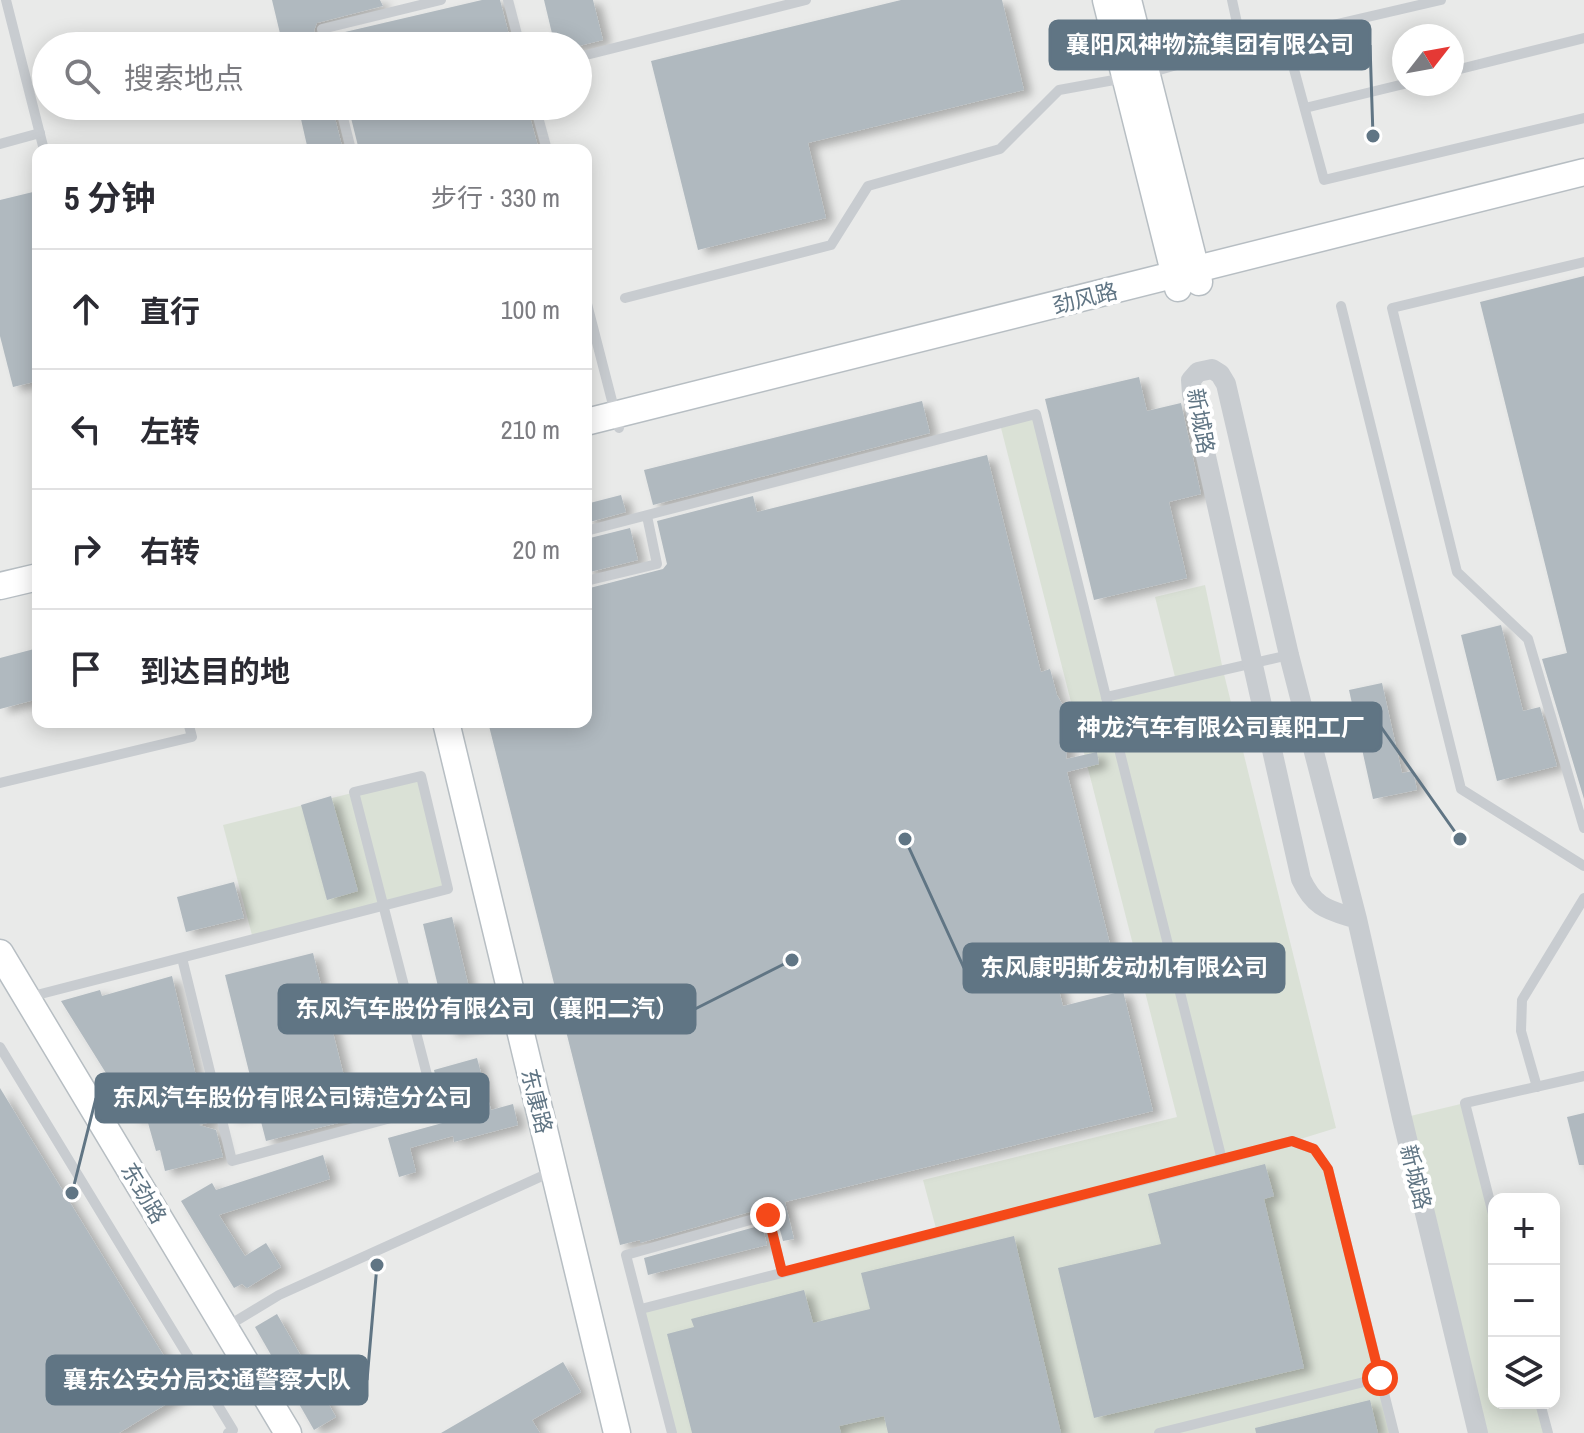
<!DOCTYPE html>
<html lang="zh">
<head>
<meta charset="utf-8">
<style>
	body { margin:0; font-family:"Archivo Narrow","Noto Sans SC",sans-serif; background:#f2f2f3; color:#2b2b33 }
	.controls { position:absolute; right:24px; bottom:24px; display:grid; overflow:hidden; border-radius:16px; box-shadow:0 4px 20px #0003 }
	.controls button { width:72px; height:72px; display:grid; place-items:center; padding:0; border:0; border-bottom:2px solid #e1e1e2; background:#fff; color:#2b2b33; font:40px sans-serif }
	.compass { position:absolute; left:1392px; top:24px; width:72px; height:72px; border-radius:50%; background:#fff; box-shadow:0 4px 20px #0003; rotate:59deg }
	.stop { position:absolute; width:24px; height:24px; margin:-18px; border:6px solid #f54919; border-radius:50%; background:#fff }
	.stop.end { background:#f54919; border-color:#fff; box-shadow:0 2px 8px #0008 }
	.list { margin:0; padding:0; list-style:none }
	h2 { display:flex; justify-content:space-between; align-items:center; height:104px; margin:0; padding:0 32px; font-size:34px }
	h2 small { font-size:26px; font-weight:400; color:#7c7c81 }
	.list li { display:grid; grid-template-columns:52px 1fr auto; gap:24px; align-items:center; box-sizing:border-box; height:120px; padding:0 32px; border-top:2px solid #e1e1e2 }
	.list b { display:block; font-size:30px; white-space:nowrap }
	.list em { font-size:26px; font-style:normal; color:#7c7c81 }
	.icon { flex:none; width:44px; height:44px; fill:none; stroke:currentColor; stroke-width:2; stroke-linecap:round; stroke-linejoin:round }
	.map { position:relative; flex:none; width:1584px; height:1433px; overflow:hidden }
	.search { position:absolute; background:#fff; box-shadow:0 4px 20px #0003; left:32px; top:32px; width:560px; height:88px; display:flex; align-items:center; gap:20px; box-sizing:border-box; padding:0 28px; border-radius:44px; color:#7c7c81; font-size:30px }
	.panel { position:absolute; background:#fff; box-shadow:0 4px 20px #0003; left:32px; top:144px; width:560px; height:584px; border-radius:16px }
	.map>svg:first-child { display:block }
	.built { fill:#e9eae9; fill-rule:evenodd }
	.green { fill:#dae1d6 }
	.building { fill:#b0b9bf; filter:url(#shadow) }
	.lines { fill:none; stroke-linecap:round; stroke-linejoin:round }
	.secondary-casing { stroke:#b7bec3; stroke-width:29 }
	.lane { stroke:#c8ccd0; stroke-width:10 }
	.street { stroke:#c8ccd0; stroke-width:20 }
	.secondary { stroke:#fff; stroke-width:26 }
	.route { stroke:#f54919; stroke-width:10 }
	.labels { text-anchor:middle; stroke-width:8; stroke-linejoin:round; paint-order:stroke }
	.street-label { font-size:22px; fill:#607584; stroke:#fff }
	.leader { fill:none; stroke:#607584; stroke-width:3 }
	.callout-dot { fill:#607584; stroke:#fff; stroke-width:3 }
	.callout { fill:#607584; stroke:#607584; stroke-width:3 }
	.callout-label { font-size:24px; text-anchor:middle; font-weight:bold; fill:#fff }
</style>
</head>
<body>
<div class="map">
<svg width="1584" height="1433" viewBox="0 0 1584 1433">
	<defs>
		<filter id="shadow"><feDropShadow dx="8" dy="4.5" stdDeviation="4" flood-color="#0004"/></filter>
	</defs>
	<rect width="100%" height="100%" fill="#f9f9f5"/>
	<path class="built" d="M0 0H1584V1433H0ZM1404 36H1452V84H1404ZM46 46H578V106H46ZM38 150H586V722H38ZM1494 1199H1554V1403H1494Z"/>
	<g class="green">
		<polygon points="1036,414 1106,696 1176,681 1155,597 1205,585 1223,670 1336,1128 1294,1141 1314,1149 1328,1169 1394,1433 672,1433 641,1309 937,1232 923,1180 1177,1117 1000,424"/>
		<polygon points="421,776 448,889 253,939 223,825"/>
		<polygon points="1465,1103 1494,1218 1494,1403 1540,1403 1548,1433 1478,1433 1402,1118"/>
	</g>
	<g class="building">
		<polygon points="272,0 380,0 383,6 317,23 314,30 318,46 283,46"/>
		<polygon points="482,0 500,0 512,46 334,46 332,35"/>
		<polygon points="544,0 593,0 603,40 579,46 555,46"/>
		<polygon points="901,0 1002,0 1024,90 808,143 826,218 698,250 651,61"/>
		<polygon points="298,106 332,106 343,150 308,150"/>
		<polygon points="348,106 527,106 539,150 359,150"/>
		<polygon points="33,192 38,211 38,381 13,387 0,336 0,200"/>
		<polygon points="1584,276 1584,799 1542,659 1567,653 1480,302"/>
		<polygon points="1139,377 1147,411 1181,403 1201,494 1169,502 1187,578 1094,600 1045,399"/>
		<polygon points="922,401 930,433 653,505 644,470"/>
		<polygon points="987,455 1041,672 1050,669 1057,695 1071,719 1066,759 1097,752 1099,764 1067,772 1112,952 1053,967 1063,1006 1123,991 1153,1111 785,1202 794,1239 783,1241 775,1212 767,1207 640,1243 640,1240 620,1245 488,722 586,722 586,589 663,569 667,564 657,521 753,496 757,512"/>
		<polygon points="621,495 626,512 586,523 586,504"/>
		<polygon points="630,528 638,560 586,573 586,539"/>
		<polygon points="1501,625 1523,711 1540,707 1557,766 1497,781 1461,635"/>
		<polygon points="38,648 38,699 0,709 0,658"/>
		<polygon points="1382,683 1402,773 1413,771 1417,790 1373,799 1349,690"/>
		<polygon points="331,796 358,891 327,900 301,805"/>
		<polygon points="234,882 244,918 186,932 177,897"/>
		<polygon points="452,917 478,1025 449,1032 423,924"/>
		<polygon points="313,953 348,1092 391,1082 398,1108 266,1141 258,1110 230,1117 225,1099 254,1092 225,975"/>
		<polygon points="172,976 203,1105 210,1103 214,1121 199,1125 216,1130 223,1157 165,1171 160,1150 156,1151 146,1116 134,1118 61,1001 100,990 102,996"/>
		<polygon points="477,1058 491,1110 513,1104 518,1125 454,1142 453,1136 410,1148 416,1172 399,1177 388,1138 446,1122 434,1070"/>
		<polygon points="0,1088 186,1392 119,1433 0,1433"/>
		<polygon points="1584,1113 1584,1165 1579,1165 1567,1117"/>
		<polygon points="323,1155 330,1179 219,1215 245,1256 266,1243 281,1267 247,1288 242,1284 234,1288 181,1201 212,1183 216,1190"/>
		<polygon points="1265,1164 1274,1196 1264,1199 1304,1368 1094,1418 1058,1268 1161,1244 1148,1194"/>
		<polygon points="762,1225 767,1245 648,1275 644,1258"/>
		<polygon points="1014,1236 1061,1433 888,1433 884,1416 839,1426 841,1433 692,1433 667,1334 694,1327 691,1319 804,1290 813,1323 870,1309 861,1273"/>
		<polygon points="277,1314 336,1417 314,1430 255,1327"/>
		<polygon points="563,1362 581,1392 532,1420 540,1433 441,1433"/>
		<polygon points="1370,1400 1378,1433 1256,1433 1255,1428"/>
	</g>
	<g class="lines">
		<g class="secondary-casing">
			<g id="secondary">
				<polyline points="1106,0 1178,288"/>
				<polyline points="1128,0 1199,282"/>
				<polyline points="586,422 1584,172"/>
				<polyline points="0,586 38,577"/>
				<polyline points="446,722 617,1433"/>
				<polyline points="0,953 288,1433"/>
			</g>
		</g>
		<g class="lane">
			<polyline points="6,0 44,150"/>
			<polyline points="508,0 520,46"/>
			<polyline points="1232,0 1242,46"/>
			<polyline points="1285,36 1324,180 1584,118"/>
			<polyline points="326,46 322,29 441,0"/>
			<polyline points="578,57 806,0"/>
			<polyline points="1452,71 1584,38"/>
			<polyline points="1149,73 1242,46 1441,0"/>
			<polyline points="340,106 351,150"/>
			<polyline points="535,106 547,150"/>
			<polyline points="1305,108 1404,84"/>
			<polyline points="0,144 40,133"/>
			<polyline points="1584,262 1392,308 1457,572 1528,639 1584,828"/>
			<polyline points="625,298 831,245 868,186 1000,149 1059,90 1125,78"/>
			<polyline points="586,300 619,428"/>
			<polyline points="1341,306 1461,789 1584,866"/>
			<polyline points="586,531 1036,414 1106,697 1289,655"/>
			<polyline points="586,581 657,564 647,516"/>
			<polyline points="0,783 192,737 188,722"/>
			<path d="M29 997C168 961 308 925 448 889L421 776 354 792 435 1106 232 1161 182 958"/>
			<polyline points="0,1047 233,1430 228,1433"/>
			<polyline points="1537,1087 1521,1031 1522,1000 1584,898"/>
			<polyline points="1222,1160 1292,1141 1314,1149 1328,1169 1394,1433"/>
			<polyline points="1494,1218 1465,1103 1584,1076"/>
			<polyline points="641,1309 1222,1160 1106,697"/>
			<polyline points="226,1327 279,1295 551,1172"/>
			<polyline points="1540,1403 1548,1433"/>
			<polyline points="672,1433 626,1255 768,1215 782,1272"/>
			<polyline points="1159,1433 1380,1378"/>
		</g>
		<path class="street" d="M1357 919C1329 910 1315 909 1301 879L1192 394 1191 380 1198 372 1212 369 1220 374 1226 384 1289 655 1357 919 1402 1118 1478 1433"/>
		<use href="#secondary" class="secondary"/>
	</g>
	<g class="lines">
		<polyline class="route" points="768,1215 782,1272 1292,1141 1314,1149 1328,1169 1380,1378"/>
	</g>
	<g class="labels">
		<g class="street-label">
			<text transform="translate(1085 298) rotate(-14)" y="8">劲风路</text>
			<text transform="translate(1201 421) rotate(80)" y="8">新城路</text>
			<text transform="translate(537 1101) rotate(76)" y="8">东康路</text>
			<text transform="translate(1416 1177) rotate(76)" y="8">新城路</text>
			<text transform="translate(144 1193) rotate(59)" y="8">东劲路</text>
		</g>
	</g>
	<path class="leader" d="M1373 136L1370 45M1460 839L1381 727M905 839L964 968M792 960L695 1009M72 1193L96 1098M377 1265L367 1380"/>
	<g class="callout-dot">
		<circle cx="1373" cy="136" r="8"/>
		<circle cx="1460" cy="839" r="8"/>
		<circle cx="905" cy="839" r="8"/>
		<circle cx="792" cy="960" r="8"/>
		<circle cx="72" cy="1193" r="8"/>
		<circle cx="377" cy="1265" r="8"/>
	</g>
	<g class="callout">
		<rect x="1050" y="21" width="320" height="48" rx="8"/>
		<rect x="1061" y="703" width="320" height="48" rx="8"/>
		<rect x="964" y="944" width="320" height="48" rx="8"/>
		<rect x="279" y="985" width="416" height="48" rx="8"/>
		<rect x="96" y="1074" width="392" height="48" rx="8"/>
		<rect x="47" y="1356" width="320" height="48" rx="8"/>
	</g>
	<g class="callout-label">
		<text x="1210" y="53">襄阳风神物流集团有限公司</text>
		<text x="1221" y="736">神龙汽车有限公司襄阳工厂</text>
		<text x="1124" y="976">东风康明斯发动机有限公司</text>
		<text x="487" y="1017">东风汽车股份有限公司（襄阳二汽）</text>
		<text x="292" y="1106">东风汽车股份有限公司铸造分公司</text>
		<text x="207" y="1388">襄东公安分局交通警察大队</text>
	</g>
</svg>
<div class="controls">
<button>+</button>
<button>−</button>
<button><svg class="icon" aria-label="layers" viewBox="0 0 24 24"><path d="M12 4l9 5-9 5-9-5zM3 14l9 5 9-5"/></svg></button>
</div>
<svg class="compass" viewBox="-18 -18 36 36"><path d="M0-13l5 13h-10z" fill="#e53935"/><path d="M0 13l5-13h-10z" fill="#7c7c81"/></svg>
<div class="stop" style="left:1380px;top:1378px"></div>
<div class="stop end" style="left:768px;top:1215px"></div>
<div class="search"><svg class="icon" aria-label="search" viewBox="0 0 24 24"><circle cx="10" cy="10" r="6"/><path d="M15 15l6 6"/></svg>搜索地点</div>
<section class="panel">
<h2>5 分钟<small>步行 · 330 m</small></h2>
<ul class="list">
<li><svg class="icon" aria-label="ahead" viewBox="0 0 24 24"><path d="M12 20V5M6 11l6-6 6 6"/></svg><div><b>直行</b></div><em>100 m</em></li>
<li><svg class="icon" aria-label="left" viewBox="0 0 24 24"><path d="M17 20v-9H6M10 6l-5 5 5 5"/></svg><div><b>左转</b></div><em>210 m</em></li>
<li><svg class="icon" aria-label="right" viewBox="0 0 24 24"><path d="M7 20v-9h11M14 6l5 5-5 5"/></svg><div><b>右转</b></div><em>20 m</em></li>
<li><svg class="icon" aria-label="arrive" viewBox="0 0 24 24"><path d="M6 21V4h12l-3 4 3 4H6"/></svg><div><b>到达目的地</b></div></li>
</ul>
</section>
</div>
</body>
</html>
